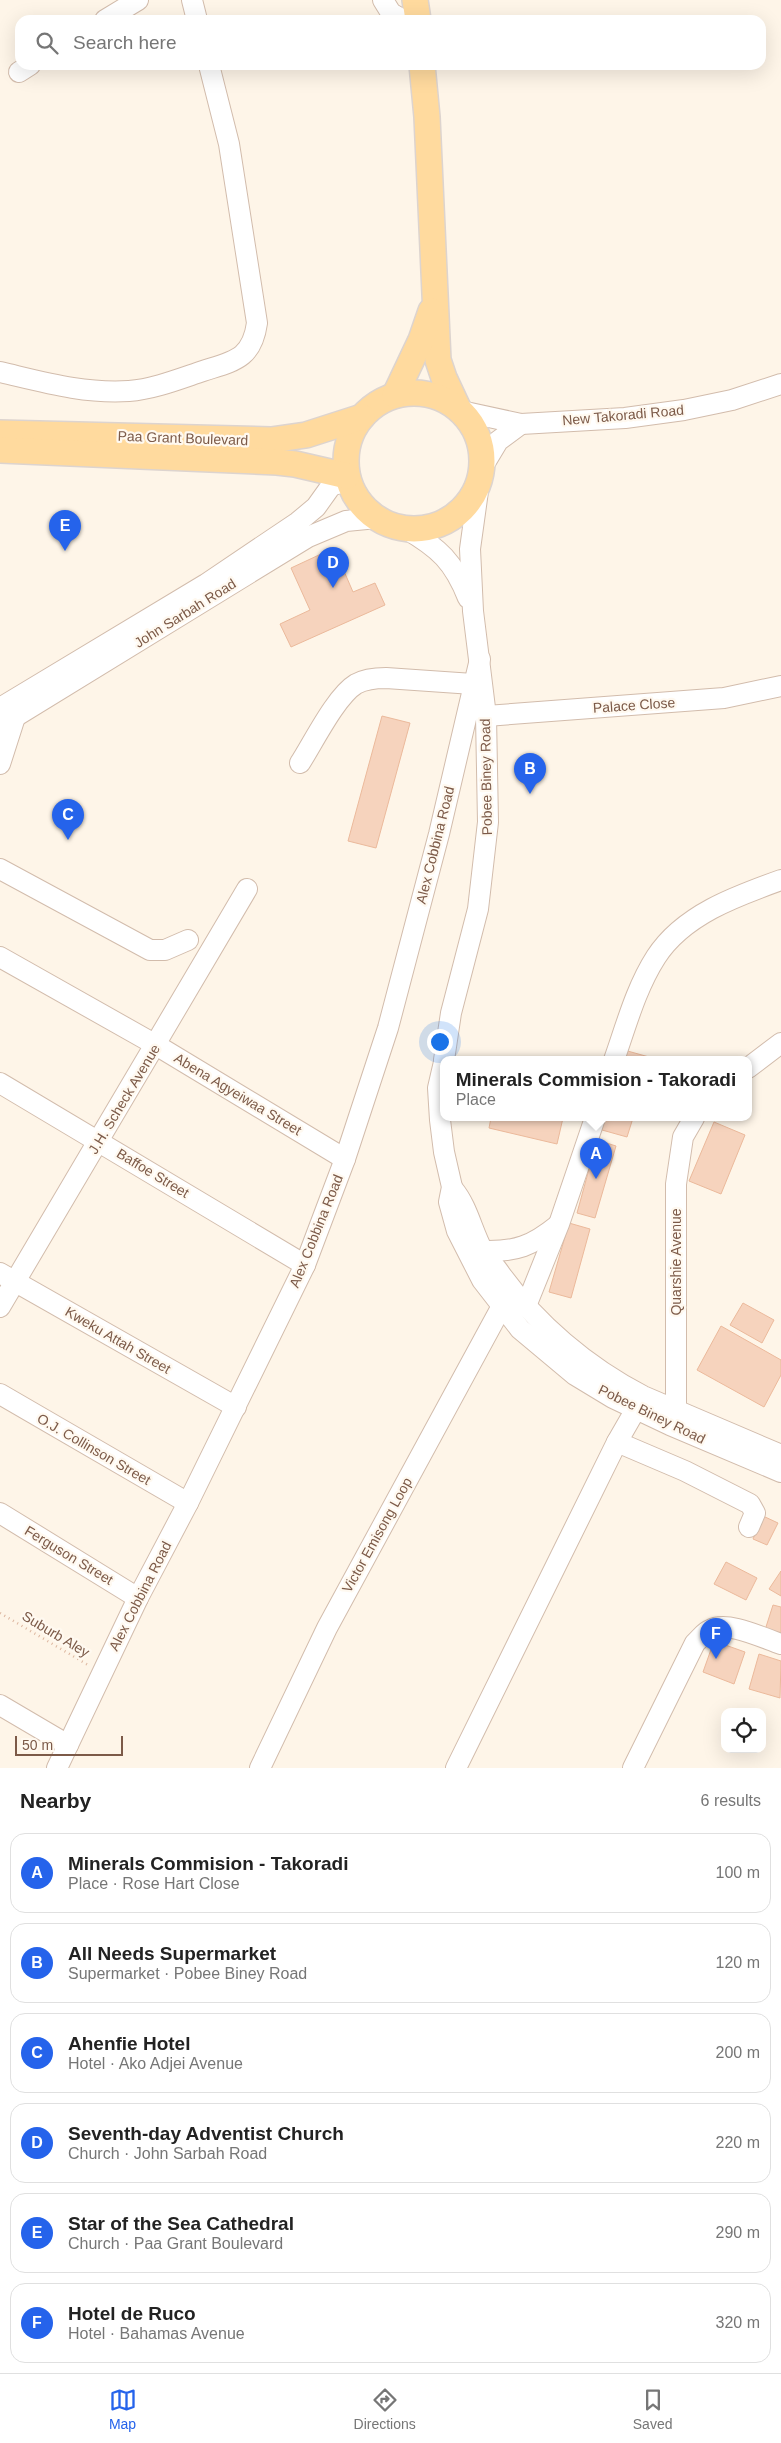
<!DOCTYPE html>
<html lang="en">
<head>
<meta charset="utf-8">
<style>
	body { margin:0; font-family:Helvetica,sans-serif; background:#f2f2f2; color:#222 }
	.controls { position:absolute; right:15px; bottom:15px; display:grid; overflow:hidden; border-radius:10px; box-shadow:0 5px 20px #0002 }
	.controls button { width:45px; height:45px; display:grid; place-items:center; padding:0; border:0; border-bottom:1px solid #e0e0e0; background:#fff; color:#222; font:25px sans-serif }
	.scale { position:absolute; left:15px; bottom:12px; width:108px; box-sizing:border-box; padding-left:5px; border:2px solid #7c5a48; border-top:0; font-size:14px; line-height:18px; white-space:nowrap; color:#7c5a48; -webkit-text-stroke:4px #fff9f0; paint-order:stroke }
	.you { position:absolute; left:439px; top:1041px; width:18px; height:18px; margin:-12px; border:4px solid #fff; border-radius:50%; background:#1a73e8; box-shadow:0 0 0 8px #1a73e833 }
	.badge { display:grid; place-items:center; width:32px; height:32px; border-radius:50%; background:#2563eb; color:#fff; font-size:16px; font-weight:700 }
	.pin { position:absolute; translate:-50% -41px; filter:drop-shadow(0 1px 2px #0008) }
	.pin::after { content:''; position:absolute; top:26px; width:18px; height:15px; background:inherit; clip-path:polygon(0 0,100% 0,50% 100%) }
	.popup { position:absolute; left:440px; top:1056px; width:312px; height:65px; box-sizing:border-box; display:grid; place-content:center; border-radius:10px; background:#fff; filter:drop-shadow(0 1px 4px #0005); font-size:16px; white-space:nowrap; color:#767676 }
	.popup b { font-size:19px; color:#222 }
	.popup::after { content:''; position:absolute; left:50%; top:100%; margin-left:-10px; border:10px solid transparent; border-top-color:#fff }
	.list { margin:0; padding:0; list-style:none }
	h2 { display:flex; justify-content:space-between; align-items:center; height:65px; margin:0; padding:0 20px; font-size:21px }
	h2 small { font-size:16px; font-weight:400; color:#767676 }
	.list li { display:grid; grid-template-columns:32px 1fr auto; gap:15px; align-items:center; box-sizing:border-box; height:80px; margin:0 10px 10px; padding:0 10px; border:1px solid #e0e0e0; border-radius:15px }
	.list b { display:block; font-size:19px; white-space:nowrap }
	.list p { margin:0; font-size:16px; white-space:nowrap; color:#767676 }
	.list em { font-size:16px; font-style:normal; color:#767676 }
	.icon { flex:none; width:28px; height:28px; fill:none; stroke:currentColor; stroke-width:2; stroke-linecap:round; stroke-linejoin:round }
	.map { position:relative; flex:none; width:781px; height:1768px; overflow:hidden }
	.search { position:absolute; background:#fff; box-shadow:0 5px 20px #0002; left:15px; right:15px; top:15px; height:55px; display:flex; align-items:center; gap:12px; box-sizing:border-box; padding:0 18px; border-radius:15px; color:#767676; font-size:19px }
	.sheet { height:605px; background:#fff }
	nav { display:flex; justify-content:space-around; align-items:center; box-sizing:border-box; height:70px; border-top:1px solid #e0e0e0; background:#fff; font-size:14px; color:#767676 }
	nav a { display:grid; justify-items:center; gap:2px }
	nav .on { color:#2563eb }
	.map>svg:first-child { display:block }
	.building { fill:#f6d3bd; stroke:#ebb99b }
	.lines { fill:none; stroke-linecap:round; stroke-linejoin:round }
	.minor-casing { stroke:#d2bcac; stroke-width:22 }
	.major-casing { stroke:#ddd4cf; stroke-width:28 }
	.path { stroke:#dcb69f; stroke-width:2.5; stroke-dasharray:1 4; stroke-linecap:butt }
	.minor { stroke:#fff; stroke-width:20 }
	.major { stroke:#ffda9e; stroke-width:25 }
	.labels { text-anchor:middle; stroke-width:4.5; stroke-linejoin:round; paint-order:stroke }
	.street-label { font-size:14px; fill:#7c5a48; stroke:#fff9f0 }
</style>
</head>
<body>
<div class="map">
<svg width="781" height="1768" viewBox="0 0 781 1768">
	<rect width="100%" height="100%" fill="#fef5e8"/>
	<g class="building">
		<polygon points="334,548 353,592 375,583 385,605 291,647 280,624 310,610 291,568"/>
		<polygon points="382,716 410,723 376,848 348,841"/>
		<polygon points="624,1050 649,1057 648,1060 621,1060"/>
		<polygon points="491,1118 563,1118 557,1144 489,1128"/>
		<polygon points="605,1118 633,1118 627,1137 602,1130"/>
		<polygon points="714,1122 745,1135 721,1194 689,1181"/>
		<polygon points="597,1140 616,1146 595,1218 577,1213"/>
		<polygon points="569,1223 590,1229 571,1298 549,1292"/>
		<polygon points="743,1303 774,1320 762,1343 730,1325"/>
		<polygon points="721,1326 781,1360 781,1375 764,1407 697,1370"/>
		<polygon points="763,1516 778,1523 767,1545 753,1539"/>
		<polygon points="726,1562 757,1578 746,1600 714,1584"/>
		<polygon points="781,1571 781,1596 769,1589"/>
		<polygon points="773,1605 781,1607 781,1635 765,1630"/>
		<polygon points="714,1641 745,1652 734,1684 703,1672"/>
		<polygon points="759,1654 781,1661 780,1698 749,1689"/>
	</g>
	<g class="lines">
		<g class="minor-casing">
			<g id="minor">
				<polyline points="192,0 197,20"/>
				<polyline points="383,0 391,13 403,20"/>
				<polyline points="105,20 138,0"/>
				<polyline points="19,72 30,65"/>
				<path d="M0 372C43 382 84 394 129 391 154 389 179 379 203 371 234 361 252 359 257 323L229 144 209 65"/>
				<polyline points="461,411 521,424 625,418 684,410 732,400 781,384"/>
				<polyline points="483,466 498,441 521,424"/>
				<path d="M406 529C439 548 454 562 468 598"/>
				<polyline points="0,708 206,584 298,522 316,507 331,486 348,480"/>
				<polyline points="486,716 724,698 781,686"/>
				<polyline points="0,726 308,537 346,521 377,518"/>
				<path d="M300 763C313 743 336 696 356 684 365 679 377 678 386 678L473 684"/>
				<polyline points="0,764 17,711"/>
				<polyline points="0,869 150,950 165,950 188,940"/>
				<polyline points="0,957 156,1045 345,1159"/>
				<polyline points="444,1060 451,1013 478,909 488,822 486,716 473,611 470,549 479,484"/>
				<path d="M614 1060C626 1026 636 988 656 957 683 915 736 896 781 880"/>
				<polyline points="444,1062 438,1088 440,1120 444,1152 452,1187 449,1202 457,1231 482,1280 520,1329 575,1375 613,1398 670,1425 781,1472"/>
				<polyline points="748,1068 781,1043"/>
				<polyline points="0,1083 305,1265"/>
				<path d="M453 1189C468 1207 472 1231 483 1251 487 1258 494 1265 499 1272 536 1324 587 1367 643 1396L781 1455"/>
				<path d="M483 1251C516 1252 532 1246 558 1225"/>
				<polyline points="0,1273 236,1407"/>
				<polyline points="526,1306 559,1224 595,1118"/>
				<polyline points="0,1307 247,889"/>
				<polyline points="0,1394 188,1503"/>
				<polyline points="676,1410 676,1184 683,1137 694,1118"/>
				<polyline points="617,1442 685,1471 750,1504 755,1513 749,1527"/>
				<polyline points="0,1513 138,1598"/>
				<polyline points="0,1705 68,1745"/>
				<polyline points="57,1768 138,1598 188,1503 305,1265 345,1159 388,1028 439,834 480,659"/>
				<polyline points="260,1768 327,1628 502,1306"/>
				<polyline points="456,1768 617,1442 636,1409"/>
				<path d="M633 1768 695 1643C700 1639 704 1632 710 1630 727 1620 763 1638 781 1644"/>
			</g>
		</g>
		<g class="major-casing">
			<g id="major">
				<polyline points="415,0 418,20"/>
				<polyline points="422,65 427,117 438,360 444,378 458,408"/>
				<circle cx="414" cy="461" r="68"/>
				<polyline points="395,395 421,340 431,311"/>
				<polyline points="0,433 271,440 306,435 362,417"/>
				<polyline points="0,450 277,462 295,464 347,476"/>
			</g>
		</g>
		<polyline class="path" points="0,1613 88,1665"/>
		<use href="#minor" class="minor"/>
		<use href="#major" class="major"/>
	</g>
	<g class="labels">
		<g class="street-label">
			<text transform="translate(623 415) rotate(-5)" y="5">New Takoradi Road</text>
			<text transform="translate(183 438) rotate(2)" y="5">Paa Grant Boulevard</text>
			<text transform="translate(185 613) rotate(-32)" y="5">John Sarbah Road</text>
			<text transform="translate(634 705) rotate(-4)" y="5">Palace Close</text>
			<text transform="translate(486 777) rotate(-91)" y="5">Pobee Biney Road</text>
			<text transform="translate(435 845) rotate(-76)" y="5">Alex Cobbina Road</text>
			<text transform="translate(238 1094) rotate(31)" y="5">Abena Agyeiwaa Street</text>
			<text transform="translate(124 1099) rotate(-59)" y="5">J.H. Scheck Avenue</text>
			<text transform="translate(153 1173) rotate(31)" y="5">Baffoe Street</text>
			<text transform="translate(316 1231) rotate(-68)" y="5">Alex Cobbina Road</text>
			<text transform="translate(676 1262) rotate(-90)" y="5">Quarshie Avenue</text>
			<text transform="translate(118 1340) rotate(30)" y="5">Kweku Attah Street</text>
			<text transform="translate(652 1414) rotate(26)" y="5">Pobee Biney Road</text>
			<text transform="translate(94 1449) rotate(30)" y="5">O.J. Collinson Street</text>
			<text transform="translate(377 1535) rotate(-61)" y="5">Victor Emisong Loop</text>
			<text transform="translate(69 1555) rotate(31)" y="5">Ferguson Street</text>
			<text transform="translate(140 1596) rotate(-63)" y="5">Alex Cobbina Road</text>
			<text transform="translate(56 1634) rotate(31)" y="5">Suburb Aley</text>
		</g>
	</g>
</svg>
<div class="controls">
<button><svg class="icon" aria-label="locate" viewBox="0 0 24 24"><circle cx="12" cy="12" r="6"/><path d="M12 2v4M12 18v4M2 12h4M18 12h4"/></svg></button>
</div>
<div class="scale">50 m</div>
<div class="you"></div>
<div class="pin badge" style="left:596px;top:1179px">A</div>
<div class="popup"><b>Minerals Commision - Takoradi</b>Place</div>
<div class="pin badge" style="left:530px;top:794px">B</div>
<div class="pin badge" style="left:68px;top:840px">C</div>
<div class="pin badge" style="left:333px;top:588px">D</div>
<div class="pin badge" style="left:65px;top:551px">E</div>
<div class="pin badge" style="left:716px;top:1659px">F</div>
<div class="search"><svg class="icon" aria-label="search" viewBox="0 0 24 24"><circle cx="10" cy="10" r="6"/><path d="M15 15l6 6"/></svg>Search here</div>
</div>
<section class="sheet">
<h2>Nearby<small>6 results</small></h2>
<ul class="list">
<li><span class="badge">A</span><div><b>Minerals Commision - Takoradi</b><p>Place · Rose Hart Close</p></div><em>100 m</em></li>
<li><span class="badge">B</span><div><b>All Needs Supermarket</b><p>Supermarket · Pobee Biney Road</p></div><em>120 m</em></li>
<li><span class="badge">C</span><div><b>Ahenfie Hotel</b><p>Hotel · Ako Adjei Avenue</p></div><em>200 m</em></li>
<li><span class="badge">D</span><div><b>Seventh-day Adventist Church</b><p>Church · John Sarbah Road</p></div><em>220 m</em></li>
<li><span class="badge">E</span><div><b>Star of the Sea Cathedral</b><p>Church · Paa Grant Boulevard</p></div><em>290 m</em></li>
<li><span class="badge">F</span><div><b>Hotel de Ruco</b><p>Hotel · Bahamas Avenue</p></div><em>320 m</em></li>
</ul>
</section>
<nav>
<a class="on"><svg class="icon" aria-label="map" viewBox="0 0 24 24"><path d="M3 6l6-2 6 2 6-2v14l-6 2-6-2-6 2zM9 4v14M15 6v14"/></svg>Map</a>
<a><svg class="icon" aria-label="directions" viewBox="0 0 24 24"><path d="M12 3l9 9-9 9-9-9zM9 14v-3h6M13 9l2 2-2 2"/></svg>Directions</a>
<a><svg class="icon" aria-label="saved" viewBox="0 0 24 24"><path d="M7 4h10v16l-5-4-5 4z"/></svg>Saved</a>
</nav>
</body>
</html>
